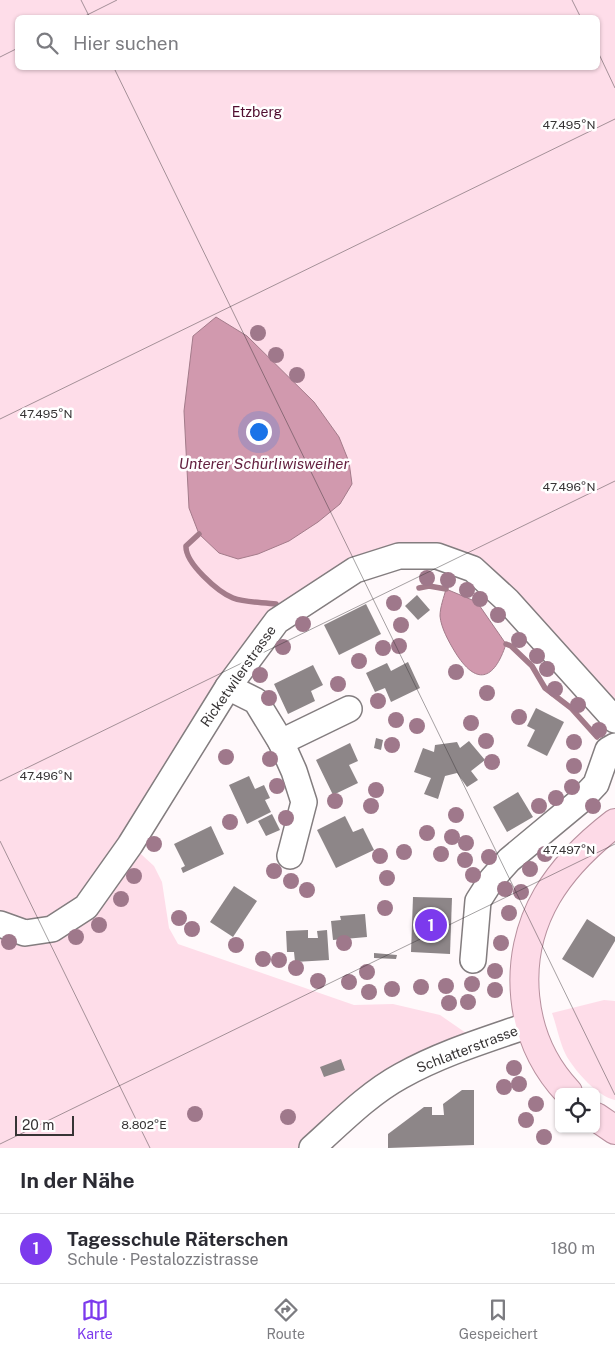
<!DOCTYPE html>
<html lang="de">
<head>
<meta charset="utf-8">
<style>
	body { margin:0; font-family:"Public Sans",sans-serif; background:#f7f7f7; color:#2b2b33 }
	.controls { position:absolute; right:15px; bottom:15px; display:grid; overflow:hidden; border-radius:8px; box-shadow:0 1px 4px #0004 }
	.controls button { width:45px; height:45px; display:grid; place-items:center; padding:0; border:0; border-bottom:1px solid #e1e1e2; background:#fff; color:#2b2b33; font:25px sans-serif }
	.scale { position:absolute; left:15px; bottom:12px; width:59px; box-sizing:border-box; padding-left:5px; border:2px solid #373435; border-top:0; font-size:14px; line-height:18px; white-space:nowrap; color:#373435; -webkit-text-stroke:4px #fff; paint-order:stroke }
	.you { position:absolute; left:258px; top:431px; width:18px; height:18px; margin:-12px; border:4px solid #fff; border-radius:50%; background:#1a73e8; box-shadow:0 0 0 8px #1a73e833 }
	.badge { display:grid; place-items:center; width:32px; height:32px; border-radius:50%; background:#7c3aed; color:#fff; font-size:16px; font-weight:700 }
	.pin { position:absolute; translate:-50% -50%; border:2px solid #fff; box-shadow:0 1px 5px #0006 }
	.list { margin:0; padding:0; list-style:none }
	h2 { display:flex; justify-content:space-between; align-items:center; height:65px; margin:0; padding:0 20px; font-size:21px }
	h2 small { font-size:16px; font-weight:400; color:#7c7c81 }
	.list li { display:grid; grid-template-columns:32px 1fr auto; gap:15px; align-items:center; box-sizing:border-box; height:70px; padding:0 20px; border-top:1px solid #e1e1e2 }
	.list b { display:block; font-size:19px; white-space:nowrap }
	.list p { margin:0; font-size:16px; white-space:nowrap; color:#7c7c81 }
	.list em { font-size:16px; font-style:normal; color:#7c7c81 }
	.icon { flex:none; width:28px; height:28px; fill:none; stroke:currentColor; stroke-width:2; stroke-linecap:round; stroke-linejoin:round }
	.map { position:relative; flex:none; width:615px; height:1148px; overflow:hidden }
	.search { position:absolute; background:#fff; box-shadow:0 1px 4px #0004; left:15px; right:15px; top:15px; height:55px; display:flex; align-items:center; gap:12px; box-sizing:border-box; padding:0 18px; border-radius:8px; color:#7c7c81; font-size:19px }
	.sheet { height:135px; background:#fff }
	nav { display:flex; justify-content:space-around; align-items:center; box-sizing:border-box; height:70px; border-top:1px solid #e1e1e2; background:#fff; font-size:14px; color:#7c7c81 }
	nav a { display:grid; justify-items:center; gap:2px }
	nav .on { color:#7c3aed }
	.map>svg:first-child { display:block }
	.green { fill:#fedde9; fill-rule:evenodd }
	.water { fill:#d199ae; stroke:#a37b8a }
	.lines { fill:none; stroke-linecap:round; stroke-linejoin:round }
	.stream { stroke:#a37b8a; stroke-width:5.5 }
	.building { fill:#8d8688 }
	.minor-casing { stroke:#837d7f; stroke-width:28 }
	.major-casing { stroke:#b7909e; stroke-width:30 }
	.minor { stroke:#fff; stroke-width:25 }
	.major { stroke:#fddae7; stroke-width:28 }
	.tree { fill:#9f788b }
	.ticks { fill:none; stroke:#373435; stroke-width:1; stroke-opacity:0.45 }
	.labels { text-anchor:middle; stroke-width:5; stroke-linejoin:round; paint-order:stroke }
	.park-label { font-size:14px; fill:#500e2f; stroke:#fff }
	.street-label { font-size:14px; fill:#373435; stroke:#fff }
	.water-label { font-size:15px; font-style:italic; fill:#642140; stroke:#fff }
	.ticks-label { font-size:12px; text-anchor:middle; fill:#373435; stroke:#fff; stroke-width:5; stroke-linejoin:round; paint-order:stroke }
</style>
</head>
<body>
<div class="map">
<svg width="615" height="1148" viewBox="0 0 615 1148">
	<rect width="100%" height="100%" fill="#fff9fb"/>
	<g class="green">
		<path d="M0 0H615V720L473 569 399 556 277 621 130 844 154 866 162 882 169 928 178 944 354 1005 393 1004 440 1015 466 1033 471 1046 437 1058 312 1148H0ZM18 18H598V68H18Z"/>
		<path d="M604 1000 615 1001V1100C597 1096 577 1073 567 1057 560 1044 557 1027 552 1013Z"/>
	</g>
	<g class="water">
		<polygon points="216,317 247,336 314,402 339,437 349,462 352,484 340,504 318,522 289,541 258,554 238,559 219,553 199,534 189,508 184,411 193,336"/>
		<path d="M446 589 477 602 506 644C494 681 476 686 455 652 449 642 441 628 440 616 440 607 444 597 446 589Z"/>
	</g>
	<g class="lines">
		<g class="stream">
			<path d="M199 534 186 546C185 563 218 592 233 598 246 603 263 602 276 604"/>
			<polyline points="419,588 429,586 446,589"/>
			<polyline points="506,644 511,646 532,666 545,688 571,708 597,737"/>
		</g>
	</g>
	<g class="building">
		<polygon points="417,595 430,610 418,620 405,606"/>
		<polygon points="366,604 381,634 339,655 324,625"/>
		<polygon points="408,662 420,688 391,702 385,688 375,692 366,673 387,663 391,671"/>
		<polygon points="313,665 323,685 311,691 315,701 288,714 274,684"/>
		<polygon points="536,708 564,722 547,756 527,746 535,730 527,726"/>
		<polygon points="376,738 383,740 381,750 374,748"/>
		<polygon points="469,741 485,760 471,771 478,780 467,787 457,773 445,776 438,799 424,794 431,778 414,772 423,748 434,752 435,745 457,742 460,748"/>
		<polygon points="350,743 358,761 349,765 358,783 333,795 316,760"/>
		<polygon points="249,776 255,789 264,785 270,798 265,800 271,812 247,824 229,785"/>
		<polygon points="518,792 533,817 507,832 493,807"/>
		<polygon points="272,814 280,830 266,836 258,821"/>
		<polygon points="345,816 353,832 363,828 374,850 336,868 317,830"/>
		<polygon points="211,826 224,854 183,873 181,868 185,866 174,844"/>
		<polygon points="234,886 257,901 233,937 210,922"/>
		<polygon points="413,897 452,898 450,954 411,952"/>
		<polygon points="365,914 367,937 333,940 331,921 341,920 340,916"/>
		<polygon points="587,919 615,937 615,941 593,978 562,959"/>
		<polygon points="308,930 308,938 318,938 317,931 327,930 329,960 295,962 294,952 287,952 286,931"/>
		<polygon points="374,953 397,955 396,959 374,958"/>
		<polygon points="341,1059 345,1070 324,1077 320,1067"/>
		<polygon points="462,1090 474,1090 474,1145 388,1148 388,1134 424,1107 432,1107 432,1115 444,1115 443,1104"/>
	</g>
	<g class="lines">
		<g class="minor-casing">
			<g id="minor">
				<polyline points="228,687 256,701 281,742 294,771 304,802 290,856"/>
				<polyline points="281,742 349,709"/>
				<polyline points="0,924 25,933 52,929 86,907 130,845 228,687 277,621 355,570 399,556 437,556 473,569 508,601 615,720"/>
				<polyline points="473,960 478,901 492,879 509,860 580,801 596,784 608,750 615,746"/>
				<path d="M312 1148C340 1123 368 1094 401 1076 442 1053 486 1040 529 1025"/>
			</g>
		</g>
		<g class="major-casing">
			<g id="major">
				<path d="M568 1092C518 1039 511 958 547 896 564 867 589 843 615 823"/>
				<polyline points="596,1117 615,1130"/>
			</g>
		</g>
		<use href="#minor" class="minor"/>
		<use href="#major" class="major"/>
	</g>
	<g class="tree">
		<circle cx="258" cy="333" r="8"/>
		<circle cx="276" cy="355" r="8"/>
		<circle cx="297" cy="375" r="8"/>
		<circle cx="427" cy="578" r="8"/>
		<circle cx="448" cy="580" r="8"/>
		<circle cx="467" cy="590" r="8"/>
		<circle cx="480" cy="599" r="8"/>
		<circle cx="394" cy="603" r="8"/>
		<circle cx="498" cy="615" r="8"/>
		<circle cx="303" cy="624" r="8"/>
		<circle cx="401" cy="625" r="8"/>
		<circle cx="519" cy="640" r="8"/>
		<circle cx="399" cy="646" r="8"/>
		<circle cx="283" cy="647" r="8"/>
		<circle cx="383" cy="648" r="8"/>
		<circle cx="537" cy="656" r="8"/>
		<circle cx="359" cy="661" r="8"/>
		<circle cx="547" cy="669" r="8"/>
		<circle cx="456" cy="672" r="8"/>
		<circle cx="260" cy="675" r="8"/>
		<circle cx="338" cy="684" r="8"/>
		<circle cx="555" cy="689" r="8"/>
		<circle cx="487" cy="693" r="8"/>
		<circle cx="269" cy="698" r="8"/>
		<circle cx="378" cy="701" r="8"/>
		<circle cx="578" cy="705" r="8"/>
		<circle cx="519" cy="717" r="8"/>
		<circle cx="396" cy="720" r="8"/>
		<circle cx="471" cy="723" r="8"/>
		<circle cx="417" cy="726" r="8"/>
		<circle cx="599" cy="730" r="8"/>
		<circle cx="486" cy="741" r="8"/>
		<circle cx="574" cy="742" r="8"/>
		<circle cx="392" cy="745" r="8"/>
		<circle cx="226" cy="757" r="8"/>
		<circle cx="270" cy="759" r="8"/>
		<circle cx="492" cy="762" r="8"/>
		<circle cx="574" cy="766" r="8"/>
		<circle cx="277" cy="786" r="8"/>
		<circle cx="572" cy="787" r="8"/>
		<circle cx="376" cy="790" r="8"/>
		<circle cx="556" cy="798" r="8"/>
		<circle cx="335" cy="801" r="8"/>
		<circle cx="371" cy="806" r="8"/>
		<circle cx="539" cy="806" r="8"/>
		<circle cx="593" cy="806" r="8"/>
		<circle cx="456" cy="815" r="8"/>
		<circle cx="286" cy="818" r="8"/>
		<circle cx="230" cy="822" r="8"/>
		<circle cx="427" cy="833" r="8"/>
		<circle cx="452" cy="837" r="8"/>
		<circle cx="466" cy="843" r="8"/>
		<circle cx="154" cy="844" r="8"/>
		<circle cx="404" cy="852" r="8"/>
		<circle cx="441" cy="854" r="8"/>
		<circle cx="545" cy="854" r="8"/>
		<circle cx="380" cy="856" r="8"/>
		<circle cx="489" cy="857" r="8"/>
		<circle cx="465" cy="860" r="8"/>
		<circle cx="530" cy="869" r="8"/>
		<circle cx="274" cy="871" r="8"/>
		<circle cx="473" cy="875" r="8"/>
		<circle cx="134" cy="876" r="8"/>
		<circle cx="387" cy="878" r="8"/>
		<circle cx="291" cy="881" r="8"/>
		<circle cx="505" cy="889" r="8"/>
		<circle cx="307" cy="890" r="8"/>
		<circle cx="521" cy="892" r="8"/>
		<circle cx="121" cy="899" r="8"/>
		<circle cx="385" cy="908" r="8"/>
		<circle cx="509" cy="913" r="8"/>
		<circle cx="179" cy="918" r="8"/>
		<circle cx="99" cy="925" r="8"/>
		<circle cx="192" cy="929" r="8"/>
		<circle cx="76" cy="937" r="8"/>
		<circle cx="9" cy="942" r="8"/>
		<circle cx="344" cy="943" r="8"/>
		<circle cx="501" cy="943" r="8"/>
		<circle cx="236" cy="945" r="8"/>
		<circle cx="263" cy="959" r="8"/>
		<circle cx="279" cy="960" r="8"/>
		<circle cx="296" cy="968" r="8"/>
		<circle cx="495" cy="971" r="8"/>
		<circle cx="367" cy="972" r="8"/>
		<circle cx="318" cy="981" r="8"/>
		<circle cx="349" cy="982" r="8"/>
		<circle cx="472" cy="984" r="8"/>
		<circle cx="446" cy="986" r="8"/>
		<circle cx="421" cy="987" r="8"/>
		<circle cx="392" cy="989" r="8"/>
		<circle cx="495" cy="990" r="8"/>
		<circle cx="369" cy="992" r="8"/>
		<circle cx="468" cy="1002" r="8"/>
		<circle cx="449" cy="1003" r="8"/>
		<circle cx="514" cy="1068" r="8"/>
		<circle cx="519" cy="1084" r="8"/>
		<circle cx="504" cy="1087" r="8"/>
		<circle cx="536" cy="1104" r="8"/>
		<circle cx="195" cy="1114" r="8"/>
		<circle cx="288" cy="1117" r="8"/>
		<circle cx="526" cy="1120" r="8"/>
		<circle cx="544" cy="1137" r="8"/>
	</g>
	<path class="ticks" d="M81 0 90 18M572 0 581 18M81 18 117 0M598 52 615 88M0 57 18 48M114 68 615 1095M0 419 615 119M0 781 615 481M0 841 150 1148M0 1144 615 844"/>
	<g class="labels">
		<g class="park-label">
			<text x="257" y="117">Etzberg</text>
		</g>
		<g class="street-label">
			<text transform="translate(238 676) rotate(-55)" y="5">Ricketwilerstrasse</text>
			<text transform="translate(467 1049) rotate(-21)" y="5">Schlatterstrasse</text>
		</g>
		<g class="water-label">
			<text x="264" y="469">Unterer Schürliwisweiher</text>
		</g>
	</g>
	<g class="ticks-label">
		<text x="569" y="129">47.495°N</text>
		<text x="46" y="418">47.495°N</text>
		<text x="569" y="491">47.496°N</text>
		<text x="46" y="780">47.496°N</text>
		<text x="569" y="854">47.497°N</text>
		<text x="144" y="1129">8.802°E</text>
	</g>
</svg>
<div class="controls">
<button><svg class="icon" aria-label="locate" viewBox="0 0 24 24"><circle cx="12" cy="12" r="6"/><path d="M12 2v4M12 18v4M2 12h4M18 12h4"/></svg></button>
</div>
<div class="scale">20 m</div>
<div class="you"></div>
<div class="pin badge" style="left:431px;top:925px">1</div>
<div class="search"><svg class="icon" aria-label="search" viewBox="0 0 24 24"><circle cx="10" cy="10" r="6"/><path d="M15 15l6 6"/></svg>Hier suchen</div>
</div>
<section class="sheet">
<h2>In der Nähe<small></small></h2>
<ul class="list">
<li><span class="badge">1</span><div><b>Tagesschule Räterschen</b><p>Schule · Pestalozzistrasse</p></div><em>180 m</em></li>
</ul>
</section>
<nav>
<a class="on"><svg class="icon" aria-label="map" viewBox="0 0 24 24"><path d="M3 6l6-2 6 2 6-2v14l-6 2-6-2-6 2zM9 4v14M15 6v14"/></svg>Karte</a>
<a><svg class="icon" aria-label="directions" viewBox="0 0 24 24"><path d="M12 3l9 9-9 9-9-9zM9 14v-3h6M13 9l2 2-2 2"/></svg>Route</a>
<a><svg class="icon" aria-label="saved" viewBox="0 0 24 24"><path d="M7 4h10v16l-5-4-5 4z"/></svg>Gespeichert</a>
</nav>
</body>
</html>
